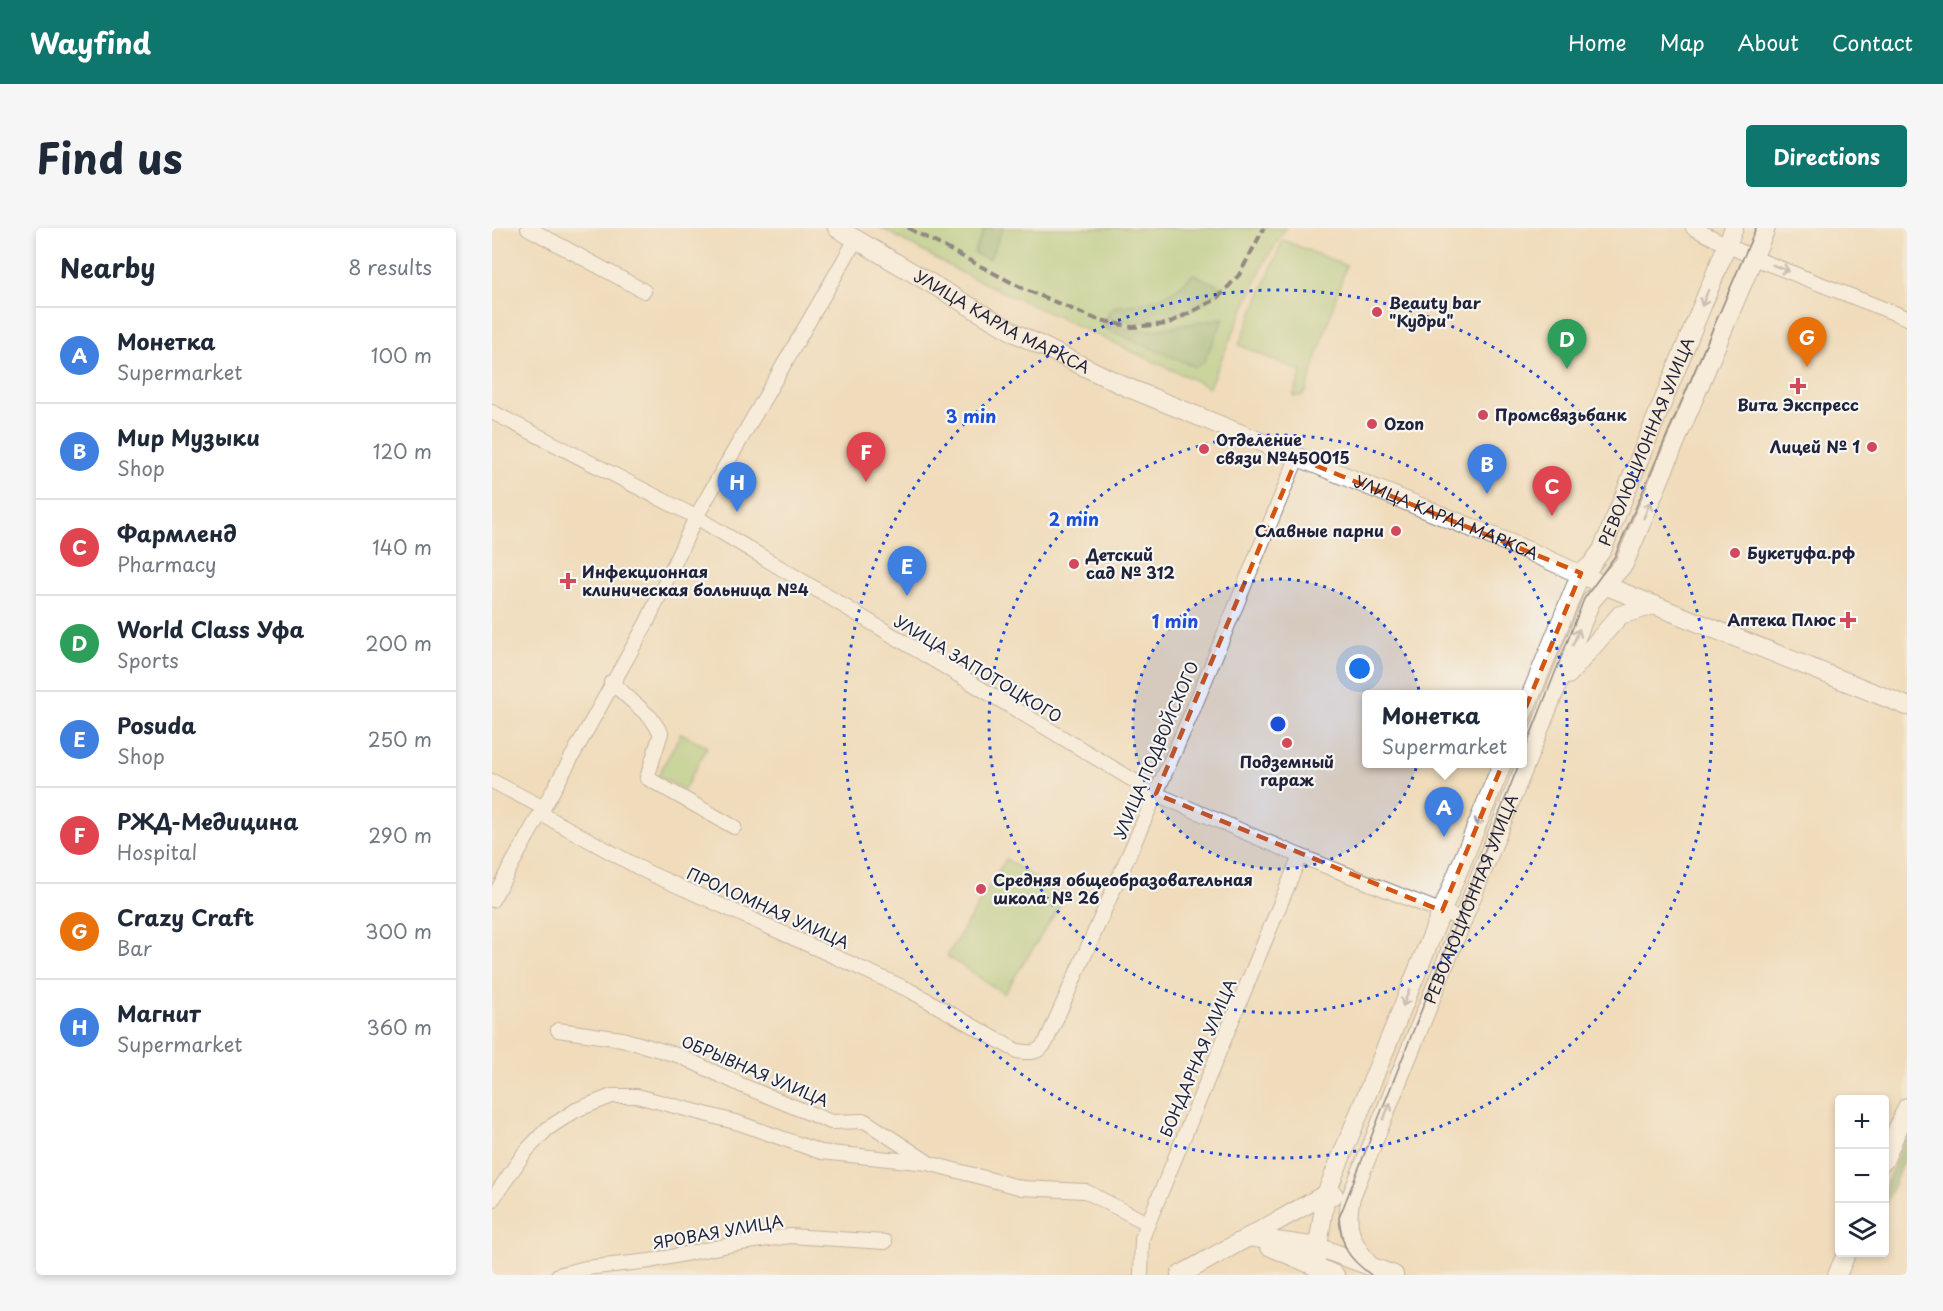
<!DOCTYPE html>
<html lang="en">
<head>
<meta charset="utf-8">
<style>
	body { margin:0; font-family:"Playpen Sans",sans-serif; background:#f6f6f7; color:#1f2937 }
	.controls { position:absolute; right:18px; bottom:18px; display:grid; overflow:hidden; border-radius:6px; box-shadow:0 3px 9px #0003 }
	.controls button { width:54px; height:54px; display:grid; place-items:center; padding:0; border:0; border-bottom:2px solid #e0e1e3; background:#fff; color:#1f2937; font:30px sans-serif }
	.you { position:absolute; left:868px; top:441px; width:21px; height:21px; margin:-15px; border:4px solid #fff; border-radius:50%; background:#1a73e8; box-shadow:0 0 0 9px #1a73e833 }
	.badge { display:grid; place-items:center; width:39px; height:39px; border-radius:50%; background:#0f766e; color:#fff; font-size:20px; font-weight:700 }
	.pin { position:absolute; translate:-50% -50px; filter:drop-shadow(0 2px 3px #0008) }
	.pin::after { content:''; position:absolute; top:32px; width:21px; height:18px; background:inherit; clip-path:polygon(0 0,100% 0,50% 100%) }
	.popup { position:absolute; left:870px; top:462px; width:165px; height:78px; box-sizing:border-box; display:grid; place-content:center; border-radius:6px; background:#fff; filter:drop-shadow(0 2px 4px #0005); font-size:20px; white-space:nowrap; color:#747a83 }
	.popup b { font-size:22px; color:#1f2937 }
	.popup::after { content:''; position:absolute; left:50%; top:100%; margin-left:-12px; border:12px solid transparent; border-top-color:#fff }
	.list { margin:0; padding:0; list-style:none }
	h2 { display:flex; justify-content:space-between; align-items:center; height:78px; margin:0; padding:0 24px; font-size:26px }
	h2 small { font-size:20px; font-weight:400; color:#747a83 }
	.list li { display:grid; grid-template-columns:39px 1fr auto; gap:18px; align-items:center; box-sizing:border-box; height:96px; padding:0 24px; border-top:2px solid #e0e1e3 }
	.list b { display:block; font-size:22px; white-space:nowrap }
	.list p { margin:0; font-size:20px; white-space:nowrap; color:#747a83 }
	.list em { font-size:20px; font-style:normal; color:#747a83 }
	.icon { flex:none; width:33px; height:33px; fill:none; stroke:currentColor; stroke-width:2; stroke-linecap:round; stroke-linejoin:round }
	.map { position:relative; flex:none; width:1415px; height:1047px; overflow:hidden; border-radius:6px }
	header { display:flex; align-items:center; gap:36px; box-sizing:border-box; height:84px; padding:0 30px; background:#0f766e; color:#fff }
	header strong { font-size:28px }
	nav { display:flex; gap:33px; margin-inline-start:auto; font-size:21px }
	.intro { display:flex; align-items:center; justify-content:space-between; box-sizing:border-box; height:144px; padding:0 36px }
	h1 { margin:0; font-size:42px }
	.button { padding:15px 27px; border-radius:6px; background:#0f766e; color:#fff; font-size:21px; font-weight:700 }
	main { display:flex; gap:36px; padding:0 36px }
	aside { flex:1; background:#fff; border-radius:6px; box-shadow:0 3px 9px #0003 }
	.map>svg:first-child { display:block }
	.green { fill:#9bca78; stroke:#5e765a; stroke-width:1.5 }
	.forest { fill:#7cae68; stroke:#4f6852; stroke-width:1.5 }
	.lines { fill:none; stroke-linecap:round; stroke-linejoin:round }
	.minor-casing { stroke:#897f7b; stroke-width:16 }
	.tertiary-casing { stroke:#897f7b; stroke-width:20 }
	.minor { stroke:#fff; stroke-width:14 }
	.tertiary { stroke:#fff; stroke-width:18 }
	.tram { stroke:#22223b; stroke-width:1.5 }
	.rail { stroke:#22223b; stroke-width:4; stroke-dasharray:9 4.5; stroke-linecap:butt }
	.oneway { stroke:#9c9ca7 }
	.marked { fill:none; stroke:#d45411; stroke-width:4.5; stroke-dasharray:12 8; stroke-linejoin:round }
	.ring { fill:none; stroke:#1d4ed8; stroke-width:3; stroke-dasharray:3 6 }
	.poi-dot { fill:#d1495b; stroke:#f6f6f2; stroke-width:2 }
	.labels { text-anchor:middle; stroke-width:4.5; stroke-linejoin:round; paint-order:stroke }
	.poi-label { font-size:16px; font-weight:bold; fill:#22223b; stroke:#f6f6f2; text-anchor:start }
	.street-label { font-size:16px; fill:#22223b; stroke:#f6f6f2 }
	.centre { fill:#1d4ed8; stroke:#f6f6f2; stroke-width:3 }
	.ring-label { font-size:18px; text-anchor:middle; font-weight:bold; fill:#1d4ed8; stroke:#f6f6f2; stroke-width:4.5; stroke-linejoin:round; paint-order:stroke }
</style>
</head>
<body>
<header>
<strong>Wayfind</strong>
<nav><a>Home</a><a>Map</a><a>About</a><a>Contact</a></nav>
</header>
<div class="intro"><h1>Find us</h1><a class="button">Directions</a></div>
<main>
<aside>
<h2>Nearby<small>8 results</small></h2>
<ul class="list">
<li><span class="badge" style="background:#3f7fe0">A</span><div><b>Монетка</b><p>Supermarket</p></div><em>100 m</em></li>
<li><span class="badge" style="background:#3f7fe0">B</span><div><b>Мир Музыки</b><p>Shop</p></div><em>120 m</em></li>
<li><span class="badge" style="background:#e0444e">C</span><div><b>Фармленд</b><p>Pharmacy</p></div><em>140 m</em></li>
<li><span class="badge" style="background:#2e9e5b">D</span><div><b>World Class Уфа</b><p>Sports</p></div><em>200 m</em></li>
<li><span class="badge" style="background:#3f7fe0">E</span><div><b>Posuda</b><p>Shop</p></div><em>250 m</em></li>
<li><span class="badge" style="background:#e0444e">F</span><div><b>РЖД-Медицина</b><p>Hospital</p></div><em>290 m</em></li>
<li><span class="badge" style="background:#e8710a">G</span><div><b>Crazy Craft</b><p>Bar</p></div><em>300 m</em></li>
<li><span class="badge" style="background:#3f7fe0">H</span><div><b>Магнит</b><p>Supermarket</p></div><em>360 m</em></li>
</ul>
</aside>
<div class="map">
<svg width="1415" height="1047" viewBox="0 0 1415 1047">
	<rect width="100%" height="100%" fill="#f6f6f2"/>
	<filter id="ink" filterUnits="userSpaceOnUse"><feTurbulence type="fractalNoise" baseFrequency=".0167" numOctaves="2"/><feDisplacementMap in="SourceGraphic" scale="12" xChannelSelector="R" yChannelSelector="G"/><feConvolveMatrix kernelMatrix="1 2 1 2 8 2 1 2 1" color-interpolation-filters="sRGB"/></filter>
	<filter id="wash" filterUnits="userSpaceOnUse"><feTurbulence type="fractalNoise" baseFrequency=".008" numOctaves="4" result="noise"/><feDisplacementMap in="SourceGraphic" scale="24" xChannelSelector="R" yChannelSelector="G"/><feGaussianBlur stdDeviation="1.35" result="paint"/><feColorMatrix in="noise" values="0 0 0 0 0 0 0 0 0 0 0 0 0 0 0 0 0 1.4 0 .05"/><feComposite in="paint" operator="in"/></filter>
	<g filter="url(#wash)">
		<rect width="100%" height="100%" fill="#f0dcbb"/>
		<g class="green">
			<polygon points="389,0 794,0 772,35 717,159 468,44"/>
			<polygon points="791,12 854,38 814,163 809,168 801,168 810,144 747,117"/>
			<polygon points="189,505 215,519 192,562 166,548"/>
			<polygon points="514,631 573,670 512,766 455,728"/>
		</g>
		<g class="forest">
			<polygon points="493,0 511,0 497,32 482,25"/>
			<path d="M701 46 729 59C699 93 655 99 614 90L620 79C652 76 679 72 701 46Z"/>
			<polygon points="732,90 711,135 703,139 608,98 610,95 641,102 662,102"/>
			<polygon points="1415,904 1415,923 1393,978 1393,959"/>
		</g>
	</g>
	<g filter="url(#ink)">
		<g class="lines">
			<g class="minor-casing">
				<g id="minor">
					<polyline points="36,0 152,63"/>
					<polyline points="1201,0 1262,30 1415,90"/>
					<polyline points="0,184 204,289 664,566 808,628 971,692"/>
					<polyline points="119,454 159,490 169,505 155,550 242,599"/>
					<path d="M0 553 50 579 53 588 155 644 417 762 525 823C538 825 546 826 554 814L700 484 805 230"/>
					<polyline points="0,672 155,394 204,289 363,13"/>
					<polyline points="66,802 130,811 188,828 249,857 339,894 373,893 434,933"/>
					<polyline points="0,972 33,924 55,901 84,882 120,868 145,868 247,895 329,924 436,935 530,960 593,963 655,995"/>
					<polyline points="66,1047 94,1040 158,1033 242,1016 298,1008 393,1014"/>
					<polyline points="649,1047 650,1010 808,628"/>
				</g>
			</g>
			<g class="tertiary-casing">
				<g id="tertiary">
					<path id="s1" d="M345 0 523 105 632 158 1039 324 1112 357 1415 478"/>
					<polyline points="1076,447 1128,387 1163,377"/>
					<path id="s2" d="M1030 488 1089 345 1099 337 1110 322 1242 0"/>
					<polyline points="1392,933 1415,879"/>
					<polyline points="756,1009 826,1019 902,1047"/>
					<polyline points="777,1018 843,1047"/>
					<polyline points="823,1038 834,966 1010,536"/>
					<path id="s3" d="M878 1038C859 1015 852 999 859 969L1099 373 1132 336 1274 0"/>
					<polyline points="688,1047 834,966 842,967"/>
					<polyline points="1345,1047 1355,1024"/>
				</g>
			</g>
			<use href="#minor" class="minor"/>
			<use href="#tertiary" class="tertiary"/>
			<g class="tram">
				<polyline points="1030,529 1092,371 1123,328 1264,0"/>
				<path d="M879 1047C854 1028 851 1021 847 990L1027 536"/>
			</g>
			<polyline class="rail" points="416,0 532,61 604,91 640,99 675,96 725,71 747,47 772,0"/>
		</g>
		<defs><path id="oneway-shaft" d="M-6 0H5M1.5-3L5.5 0L1.5 3" fill="none" stroke-width="1.6" stroke-linecap="round" stroke-linejoin="round" transform="scale(1.5)"/></defs>
		<g class="oneway">
			<use href="#oneway-shaft" transform="translate(1289 40) rotate(20)"/>
			<use href="#oneway-shaft" transform="translate(1213 70) rotate(112)"/>
			<use href="#oneway-shaft" transform="translate(1155 282) rotate(-67)"/>
			<use href="#oneway-shaft" transform="translate(1084 409) rotate(-68)"/>
			<use href="#oneway-shaft" transform="translate(988 590) rotate(112)"/>
			<use href="#oneway-shaft" transform="translate(914 770) rotate(112)"/>
			<use href="#oneway-shaft" transform="translate(895 883) rotate(-68)"/>
		</g>
	</g>
	<path d="M0 0H1415V1047H0ZM805 230 1089 345 950 683 664 566Z" fill="#f0dcbb" fill-opacity=".55" fill-rule="evenodd"/>
	<path class="marked" d="M805 230 1089 345 950 683 664 566Z"/>
	<circle cx="786" cy="496" r="145" fill="#1d4ed8" fill-opacity=".12"/>
	<g class="ring">
		<circle cx="786" cy="496" r="145"/>
		<circle cx="786" cy="496" r="289"/>
		<circle cx="786" cy="496" r="434"/>
	</g>
	<g class="poi-dot">
		<circle cx="885" cy="84" r="6"/>
		<path d="M1303 149h6v6h6v6h-6v6h-6v-6h-6v-6h6z"/>
		<circle cx="991" cy="187" r="6"/>
		<circle cx="880" cy="196" r="6"/>
		<circle cx="1380" cy="219" r="6"/>
		<circle cx="712" cy="221" r="6"/>
		<circle cx="904" cy="303" r="6"/>
		<circle cx="1243" cy="325" r="6"/>
		<circle cx="582" cy="336" r="6"/>
		<path d="M73 344h6v6h6v6h-6v6h-6v-6h-6v-6h6z"/>
		<path d="M1353 383h6v6h6v6h-6v6h-6v-6h-6v-6h6z"/>
		<circle cx="795" cy="515" r="6"/>
		<circle cx="489" cy="661" r="6"/>
	</g>
	<g class="labels">
		<g class="poi-label">
			<text x="897" y="81">Beauty bar<tspan x="897" dy="18">"Кудри"</tspan></text>
			<text x="1306" y="183" text-anchor="middle">Вита Экспресс</text>
			<text x="1003" y="193">Промсвязьбанк</text>
			<text x="892" y="202">Ozon</text>
			<text x="724" y="218">Отделение<tspan x="724" dy="18">связи №450015</tspan></text>
			<text x="1368" y="225" text-anchor="end">Лицей № 1</text>
			<text x="892" y="309" text-anchor="end">Славные парни</text>
			<text x="1255" y="331">Букетуфа.рф</text>
			<text x="594" y="333">Детский<tspan x="594" dy="18">сад № 312</tspan></text>
			<text x="90" y="350">Инфекционная<tspan x="90" dy="18">клиническая больница №4</tspan></text>
			<text x="1344" y="398" text-anchor="end">Аптека Плюс</text>
			<text x="795" y="540" text-anchor="middle">Подземный<tspan x="795" dy="18">гараж</tspan></text>
			<text x="501" y="658">Средняя общеобразовательная<tspan x="501" dy="18">школа № 26</tspan></text>
		</g>
		<g class="street-label">
			<text dy="6" stroke="none"><textPath href="#s1" startOffset="190">УЛИЦА КАРЛА МАРКСА</textPath></text>
			<text dy="6" stroke="none"><textPath href="#s2" startOffset="303">РЕВОЛЮЦИОННАЯ УЛИЦА</textPath></text>
			<text dy="6" stroke="none"><textPath href="#s1" startOffset="676">УЛИЦА КАРЛА МАРКСА</textPath></text>
			<text transform="translate(486 441) rotate(31)" y="6">УЛИЦА ЗАПОТОЦКОГО</text>
			<text transform="translate(664 522) rotate(-67)" y="6">УЛИЦА ПОДВОЙСКОГО</text>
			<text dy="6" stroke="none"><textPath href="#s3" startOffset="396">РЕВОЛЮЦИОННАЯ УЛИЦА</textPath></text>
			<text transform="translate(276 680) rotate(24)" y="6">ПРОЛОМНАЯ УЛИЦА</text>
			<text transform="translate(706 830) rotate(-67)" y="6">БОНДАРНАЯ УЛИЦА</text>
			<text transform="translate(263 843) rotate(23)" y="6">ОБРЫВНАЯ УЛИЦА</text>
			<text transform="translate(226 1004) rotate(-10)" y="6">ЯРОВАЯ УЛИЦА</text>
		</g>
	</g>
	<circle cx="786" cy="496" r="9" class="centre"/>
	<g class="ring-label">
		<text x="479" y="195">3 min</text>
		<text x="582" y="298">2 min</text>
		<text x="683" y="400">1 min</text>
	</g>
</svg>
<div class="controls">
<button>+</button>
<button>−</button>
<button><svg class="icon" aria-label="layers" viewBox="0 0 24 24"><path d="M12 4l9 5-9 5-9-5zM3 14l9 5 9-5"/></svg></button>
</div>
<div class="you"></div>
<div class="pin badge" style="left:952px;top:609px;background:#3f7fe0">A</div>
<div class="popup"><b>Монетка</b>Supermarket</div>
<div class="pin badge" style="left:995px;top:266px;background:#3f7fe0">B</div>
<div class="pin badge" style="left:1060px;top:288px;background:#e0444e">C</div>
<div class="pin badge" style="left:1075px;top:141px;background:#2e9e5b">D</div>
<div class="pin badge" style="left:415px;top:368px;background:#3f7fe0">E</div>
<div class="pin badge" style="left:374px;top:254px;background:#e0444e">F</div>
<div class="pin badge" style="left:1315px;top:139px;background:#e8710a">G</div>
<div class="pin badge" style="left:245px;top:284px;background:#3f7fe0">H</div>
</div>
</main>
</body>
</html>
